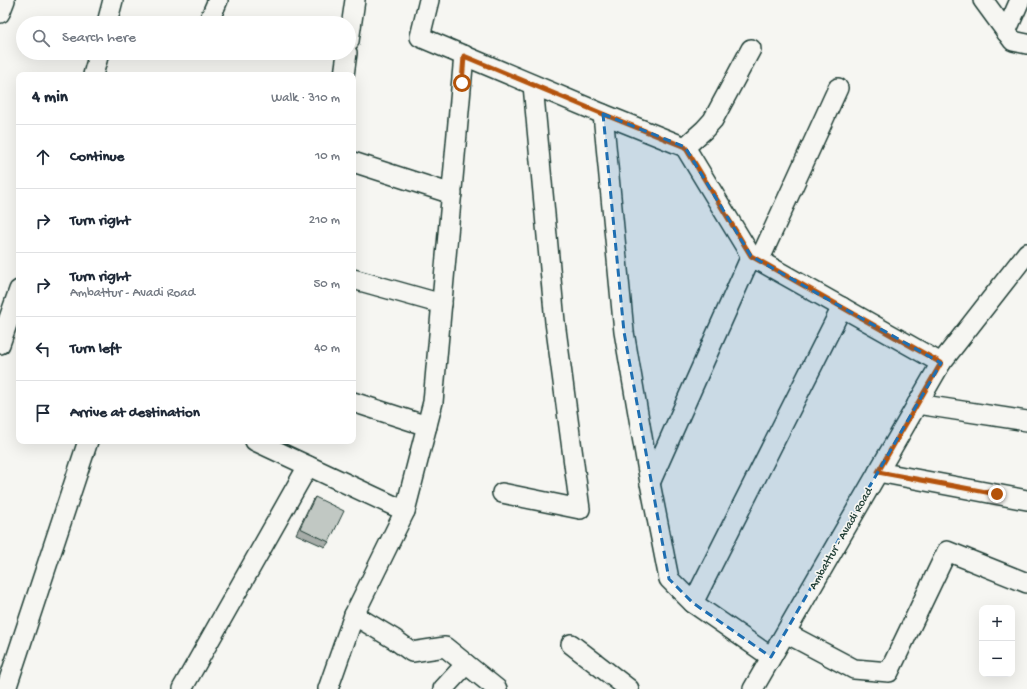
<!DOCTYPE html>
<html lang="en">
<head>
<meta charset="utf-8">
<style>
	body { margin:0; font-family:"Gochi Hand",sans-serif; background:#f6f6f7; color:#1f2937 }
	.controls { position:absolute; right:12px; bottom:12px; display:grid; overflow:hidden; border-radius:8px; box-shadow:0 4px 16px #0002 }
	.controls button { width:36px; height:36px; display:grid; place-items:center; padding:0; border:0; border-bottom:1px solid #e0e1e3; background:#fff; color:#1f2937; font:20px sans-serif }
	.stop { position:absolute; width:12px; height:12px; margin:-9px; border:3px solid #b45309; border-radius:50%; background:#fff }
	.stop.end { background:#b45309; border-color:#fff; box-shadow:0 1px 4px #0008 }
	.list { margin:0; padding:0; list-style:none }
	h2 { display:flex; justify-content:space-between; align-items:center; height:52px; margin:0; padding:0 16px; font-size:17px }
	h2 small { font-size:13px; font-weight:400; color:#747a83 }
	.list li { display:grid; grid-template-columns:26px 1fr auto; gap:12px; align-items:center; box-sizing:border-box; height:64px; padding:0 16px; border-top:1px solid #e0e1e3 }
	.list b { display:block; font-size:15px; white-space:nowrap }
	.list p { margin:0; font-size:13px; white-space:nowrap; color:#747a83 }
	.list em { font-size:13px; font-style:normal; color:#747a83 }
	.icon { flex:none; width:22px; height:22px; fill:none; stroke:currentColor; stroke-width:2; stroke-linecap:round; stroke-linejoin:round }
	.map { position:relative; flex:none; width:1027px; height:689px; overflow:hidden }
	.search { position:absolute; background:#fff; box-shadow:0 4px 16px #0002; left:16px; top:16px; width:340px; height:44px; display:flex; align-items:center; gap:10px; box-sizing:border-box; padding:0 14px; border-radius:22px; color:#747a83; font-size:15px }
	.panel { position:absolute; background:#fff; box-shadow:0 4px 16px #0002; left:16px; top:72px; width:340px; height:372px; border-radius:8px }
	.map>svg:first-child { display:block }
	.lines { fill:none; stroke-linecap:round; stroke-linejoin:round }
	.minor-casing { stroke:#1f3d34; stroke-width:22 }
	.minor { stroke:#f6f6f2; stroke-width:19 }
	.wall { fill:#a6aca8; stroke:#1f3d34 }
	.building { fill:#c1c8c3; stroke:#1f3d34 }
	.route { stroke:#b45309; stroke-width:5 }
	.marked { fill:#1f6fb2; fill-opacity:0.2; stroke:#1f6fb2; stroke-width:3; stroke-dasharray:8 5; stroke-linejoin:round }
	.labels { text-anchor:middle; stroke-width:3.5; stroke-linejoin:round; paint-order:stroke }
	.street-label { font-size:12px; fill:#1f3d34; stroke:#f6f6f2 }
</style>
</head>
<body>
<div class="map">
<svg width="1027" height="689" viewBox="0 0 1027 689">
	<rect width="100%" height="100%" fill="#f6f6f2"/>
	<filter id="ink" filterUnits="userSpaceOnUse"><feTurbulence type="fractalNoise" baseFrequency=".025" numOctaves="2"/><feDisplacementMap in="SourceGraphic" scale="8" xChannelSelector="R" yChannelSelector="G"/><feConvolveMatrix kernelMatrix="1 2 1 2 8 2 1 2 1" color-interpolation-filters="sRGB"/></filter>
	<g filter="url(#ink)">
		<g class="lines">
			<g class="minor-casing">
				<g id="minor">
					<polyline points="429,0 420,37 603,114 685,147 751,256"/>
					<polyline points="983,0 1013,41 1027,44"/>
					<polyline points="0,13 5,0"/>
					<polyline points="107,23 113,0"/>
					<polyline points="208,23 218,0"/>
					<polyline points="1006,32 1020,0"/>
					<polyline points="349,41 355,0"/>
					<polyline points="93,75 99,53"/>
					<polyline points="344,75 347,53"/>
					<polyline points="603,114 624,332 650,483 669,579 693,603"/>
					<polyline points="685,147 704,130 713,120 751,49"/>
					<polyline points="353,162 452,194"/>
					<polyline points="759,261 838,88"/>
					<polyline points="353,279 442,304"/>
					<polyline points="0,344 19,290"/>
					<polyline points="353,402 427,426"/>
					<polyline points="917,404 1027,421"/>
					<polyline points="255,441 405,511"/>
					<polyline points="878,472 1027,500"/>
					<polyline points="650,483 751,256 941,363"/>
					<polyline points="502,493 580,509 555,322 533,85"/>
					<polyline points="354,615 394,639 412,652 445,647 497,689"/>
					<polyline points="786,633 854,669 889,672 947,551 1027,583"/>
					<polyline points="571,644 629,689"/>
					<polyline points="771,657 693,603 842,307"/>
					<polyline points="6,689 88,441"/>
					<polyline points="182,689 308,466"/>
					<polyline points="328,689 354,615 405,511 433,402 464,55"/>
					<polyline points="443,689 466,664"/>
					<polyline points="753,689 941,363 1027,253"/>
				</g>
			</g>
			<use href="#minor" class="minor"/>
		</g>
		<polygon class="wall" points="315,497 329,542 325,547 296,534 311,503"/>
		<polygon class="building" points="315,497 344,511 329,542 300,528"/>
	</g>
	<g class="lines" filter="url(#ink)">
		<polyline class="route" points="462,83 464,56 603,114 685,147 751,256 941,363 878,472 997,494"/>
	</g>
	<path class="marked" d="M603 114 685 147 751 256 941 363 771 657 693 603 669 579 624 332Z"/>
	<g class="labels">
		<g class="street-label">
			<text transform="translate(840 538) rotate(-60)" y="4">Ambattur - Avadi Road</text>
		</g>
	</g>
</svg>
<div class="controls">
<button>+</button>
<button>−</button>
</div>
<div class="stop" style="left:462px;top:83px"></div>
<div class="stop end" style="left:997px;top:494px"></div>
<div class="search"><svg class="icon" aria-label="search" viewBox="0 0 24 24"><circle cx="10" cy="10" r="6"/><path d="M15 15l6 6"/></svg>Search here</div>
<section class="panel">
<h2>4 min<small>Walk · 310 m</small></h2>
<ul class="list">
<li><svg class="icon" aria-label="ahead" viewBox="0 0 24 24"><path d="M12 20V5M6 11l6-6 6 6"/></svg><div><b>Continue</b></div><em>10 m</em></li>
<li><svg class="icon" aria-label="right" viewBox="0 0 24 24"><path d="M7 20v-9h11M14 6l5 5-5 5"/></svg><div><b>Turn right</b></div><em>210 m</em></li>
<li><svg class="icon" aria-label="right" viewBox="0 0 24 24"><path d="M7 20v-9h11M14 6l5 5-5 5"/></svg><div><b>Turn right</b><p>Ambattur - Avadi Road</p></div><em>50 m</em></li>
<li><svg class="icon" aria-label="left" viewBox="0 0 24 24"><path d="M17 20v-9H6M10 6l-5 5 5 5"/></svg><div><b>Turn left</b></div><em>40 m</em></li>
<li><svg class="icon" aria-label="arrive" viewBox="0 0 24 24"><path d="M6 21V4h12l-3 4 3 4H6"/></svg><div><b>Arrive at destination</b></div></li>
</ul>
</section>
</div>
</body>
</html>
